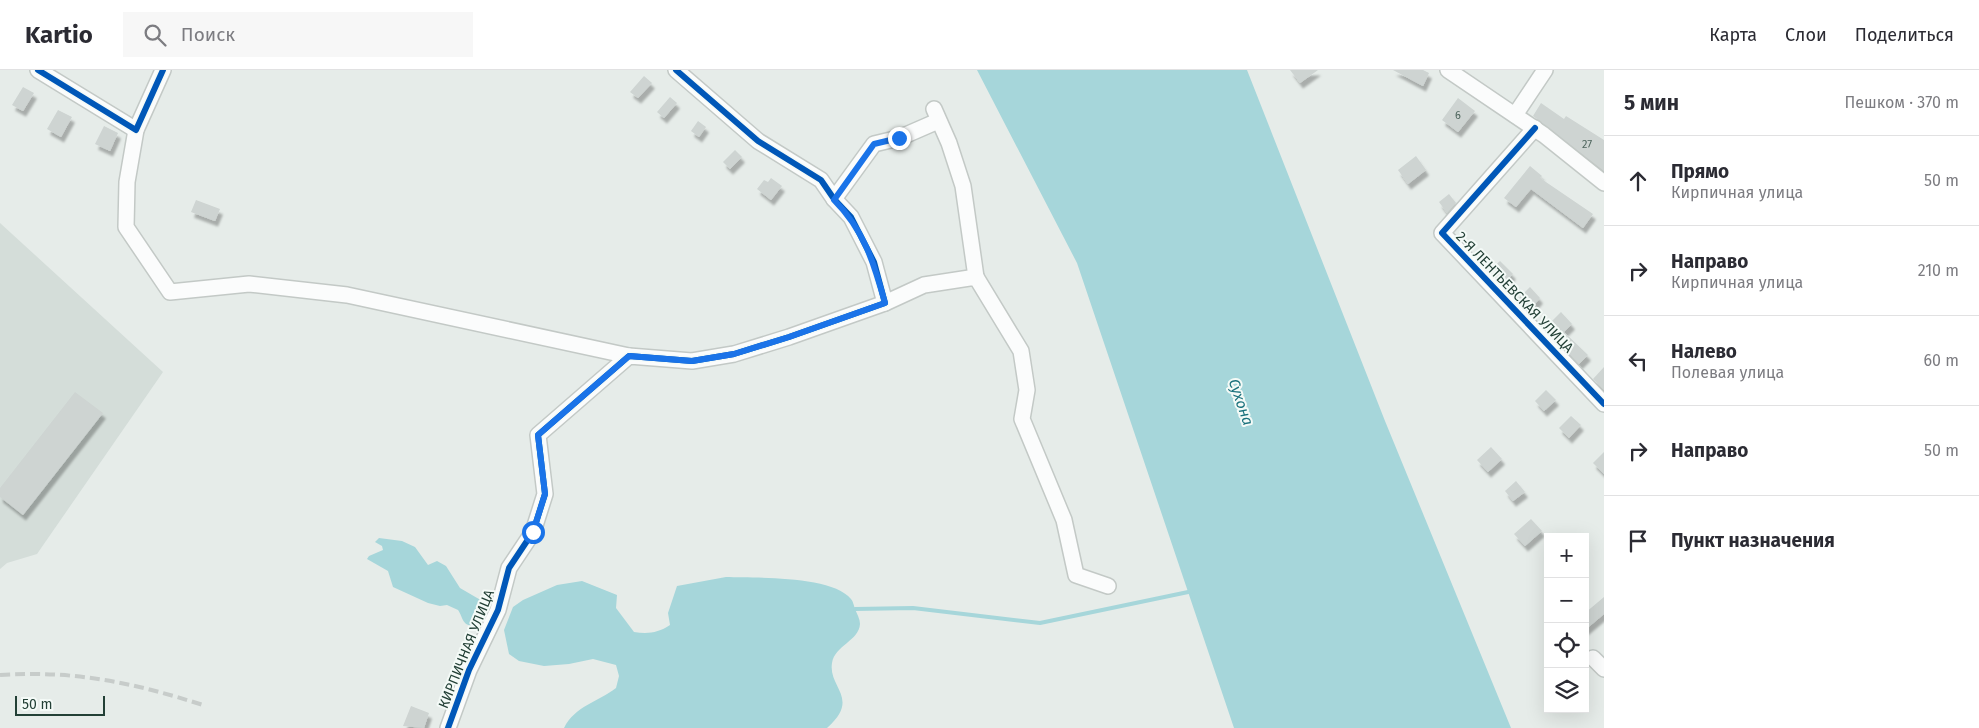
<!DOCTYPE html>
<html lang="ru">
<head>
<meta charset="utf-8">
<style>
	body { margin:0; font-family:"Fira Sans",sans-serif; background:#f7f7f7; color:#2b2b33 }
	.controls { position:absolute; right:15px; bottom:15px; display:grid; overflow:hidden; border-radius:0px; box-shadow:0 5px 20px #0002 }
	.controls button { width:45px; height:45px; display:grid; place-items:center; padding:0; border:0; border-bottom:1px solid #e1e1e2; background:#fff; color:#2b2b33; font:25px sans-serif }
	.scale { position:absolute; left:15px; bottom:12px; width:90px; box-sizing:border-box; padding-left:5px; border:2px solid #234036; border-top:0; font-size:14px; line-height:18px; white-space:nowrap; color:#234036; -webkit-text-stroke:4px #f4faf7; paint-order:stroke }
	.stop { position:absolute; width:15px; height:15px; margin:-11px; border:4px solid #1a73e8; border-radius:50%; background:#fff }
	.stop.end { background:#1a73e8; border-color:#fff; box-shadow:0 1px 5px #0008 }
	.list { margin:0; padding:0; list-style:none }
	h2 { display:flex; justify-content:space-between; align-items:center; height:65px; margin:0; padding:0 20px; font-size:21px }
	h2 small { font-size:16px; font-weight:400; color:#7c7c81 }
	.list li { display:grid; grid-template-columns:32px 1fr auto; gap:15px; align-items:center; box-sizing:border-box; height:90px; padding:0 20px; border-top:1px solid #e1e1e2 }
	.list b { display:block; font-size:19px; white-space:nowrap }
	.list p { margin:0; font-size:16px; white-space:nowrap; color:#7c7c81 }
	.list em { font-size:16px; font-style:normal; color:#7c7c81 }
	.icon { flex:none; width:28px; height:28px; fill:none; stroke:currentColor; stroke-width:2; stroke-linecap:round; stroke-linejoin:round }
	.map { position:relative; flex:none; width:1604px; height:658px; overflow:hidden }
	header { display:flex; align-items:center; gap:30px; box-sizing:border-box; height:70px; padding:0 25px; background:#fff; border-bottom:1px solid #e1e1e2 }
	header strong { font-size:24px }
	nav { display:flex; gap:28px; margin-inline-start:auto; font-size:18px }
	.search { width:350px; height:45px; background:#f7f7f7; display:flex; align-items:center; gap:12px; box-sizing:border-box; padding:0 18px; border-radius:0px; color:#7c7c81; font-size:19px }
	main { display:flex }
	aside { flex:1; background:#fff }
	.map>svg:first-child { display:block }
	.built { fill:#d4ddd9 }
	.water { fill:#a6d6da }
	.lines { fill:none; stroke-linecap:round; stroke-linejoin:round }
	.stream { stroke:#a6d6da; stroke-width:4 }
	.building { fill:#ced4d2; filter:url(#shadow) }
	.minor-casing { stroke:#c3c9c6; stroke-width:18 }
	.minor { stroke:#fbfcfc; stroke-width:15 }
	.rail { stroke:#c7ccca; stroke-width:4; stroke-dasharray:10 5; stroke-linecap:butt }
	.cycleway-casing { stroke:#f4faf7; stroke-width:9 }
	.cycleway { stroke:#0057b8; stroke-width:6 }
	.route { stroke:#1a73e8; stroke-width:6 }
	.labels { text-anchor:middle; stroke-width:4; stroke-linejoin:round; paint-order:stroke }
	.number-label { font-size:11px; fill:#4f665e }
	.street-label { font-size:14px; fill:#234036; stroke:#f4faf7 }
	.water-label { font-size:15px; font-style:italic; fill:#1b727d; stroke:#f4faf7 }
</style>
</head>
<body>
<header>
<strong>Kartio</strong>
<div class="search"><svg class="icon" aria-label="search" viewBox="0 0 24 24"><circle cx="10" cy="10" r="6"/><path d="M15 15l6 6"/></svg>Поиск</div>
<nav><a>Карта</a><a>Слои</a><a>Поделиться</a></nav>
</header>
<main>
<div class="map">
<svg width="1604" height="658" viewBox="0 0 1604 658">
	<defs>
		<filter id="shadow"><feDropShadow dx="3" dy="5.5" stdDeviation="1" flood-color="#0004"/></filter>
	</defs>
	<rect width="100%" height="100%" fill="#e6ece9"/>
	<polygon class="built" points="0,153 163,302 37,484 7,493 0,499"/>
	<g class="water">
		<polygon points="977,0 1247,0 1385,351 1511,658 1234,658 1077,193"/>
		<path d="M379 468 402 471 415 477 428 495 437 491 446 496 460 518 484 532 478 551 474 556C462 556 463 547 458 540L447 535 440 536 428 533 393 517 388 501 367 489 369 486 383 480 382 476 375 472Z"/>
		<path d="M726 507C754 508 832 505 851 529 853 531 854 536 855 539 857 544 860 549 860 554 859 571 835 575 832 593 828 618 861 628 827 658H564C575 636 598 632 616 618L619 606 616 595 593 589 569 594 544 596 519 591 509 584 504 560 513 537 523 530 557 515 582 511 617 525 616 538 634 562C648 564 658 563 670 555L668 543 677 516Z"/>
	</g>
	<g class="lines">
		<polyline class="stream" points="855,539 913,538 1040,553 1193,521"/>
	</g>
	<g class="building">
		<polygon points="1290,0 1318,0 1300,13"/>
		<polygon points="1393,0 1423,0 1429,3 1423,16"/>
		<polygon points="644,6 652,13 638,28 630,22"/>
		<polygon points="23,17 34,23 23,41 12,35"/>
		<polygon points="670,27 677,33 664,48 657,42"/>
		<polygon points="1458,28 1475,41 1458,62 1442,50"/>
		<polygon points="1541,33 1564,49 1566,46 1604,70 1604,101 1533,46"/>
		<polygon points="58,40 72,47 61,67 47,59"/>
		<polygon points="698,51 706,57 699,67 691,61"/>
		<polygon points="104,56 118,63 110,81 95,74"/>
		<polygon points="735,80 742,87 730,99 723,92"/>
		<polygon points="1416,86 1426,100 1408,114 1398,100"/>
		<polygon points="1530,96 1542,106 1540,108 1593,144 1583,158 1531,119 1516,137 1504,128"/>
		<polygon points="771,108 782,116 771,130 757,119 764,110 768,112"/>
		<polygon points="1449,124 1456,133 1447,143 1439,132"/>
		<polygon points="196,130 220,139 215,151 191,142"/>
		<polygon points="1500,191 1513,204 1503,214 1490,200"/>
		<polygon points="1530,217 1540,228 1529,241 1518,229"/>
		<polygon points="1561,242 1572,254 1564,262 1588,285 1579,294 1545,258"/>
		<polygon points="1604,297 1604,320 1593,309"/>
		<polygon points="1546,320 1556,330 1544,341 1535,331"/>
		<polygon points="75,322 103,343 23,445 0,427 0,418"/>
		<polygon points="1571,346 1581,355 1569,368 1559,358"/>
		<polygon points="1491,377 1502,389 1488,402 1477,390"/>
		<polygon points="1604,382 1604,404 1593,393"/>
		<polygon points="1516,411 1525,422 1513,431 1505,421"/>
		<polygon points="1531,449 1542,461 1525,476 1514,464"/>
		<polygon points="1604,527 1604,544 1585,560 1585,543"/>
		<polygon points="411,636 429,643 424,658 403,656"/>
	</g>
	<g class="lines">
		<g class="minor-casing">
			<g id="minor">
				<polyline points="38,0 136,60"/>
				<polyline points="163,0 136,60 127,112 126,157 170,222 249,214 347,225 629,286"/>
				<polyline points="676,0 758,71 821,110 834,129 851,147 874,192 885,233"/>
				<polyline points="1448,0 1544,65 1604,113"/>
				<polyline points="934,39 949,73 963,116 976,207"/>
				<polyline points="1515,45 1545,0"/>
				<polyline points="1535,58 1442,163 1604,334"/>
				<polyline points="834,129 874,74 899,68 938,51"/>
				<polyline points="1593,588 1604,599"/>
				<polyline points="448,658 469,600 498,540 509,498 533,462 545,424 538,365 629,286 692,291 734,284 789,267 885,233 924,215 976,207 1021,281 1027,320 1022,349 1064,450 1076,505 1108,516"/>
			</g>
		</g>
		<use href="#minor" class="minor"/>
		<path class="rail" d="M0 605C75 600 135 613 206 636"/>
		<g class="cycleway-casing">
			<g id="cycleway">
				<polyline points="38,0 136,60 163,0"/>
				<polyline points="1535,58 1442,163 1604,334"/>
				<polyline points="448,658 469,600 498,540 509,498 533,462 545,424 538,365 629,286 692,291 734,284 789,267 885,233 874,192 851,147 834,129 821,110 758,71 676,0"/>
			</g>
		</g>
		<use href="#cycleway" class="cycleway"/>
	</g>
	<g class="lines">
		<path class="route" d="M533 462 545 424 538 365 629 286 692 291 734 284 789 267 885 233C874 193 864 160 834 130L874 74 899 68"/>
	</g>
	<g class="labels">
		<g class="number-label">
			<text x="1458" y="49">6</text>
			<text x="1587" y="78">27</text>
		</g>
		<g class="street-label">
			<text transform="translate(1515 222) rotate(46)" y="5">2-Я ЛЕНТЬЕВСКАЯ УЛИЦА</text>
			<text transform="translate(466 579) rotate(-68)" y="5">КИРПИЧНАЯ УЛИЦА</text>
		</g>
		<g class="water-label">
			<text transform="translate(1241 332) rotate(71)" y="5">Сухона</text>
		</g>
	</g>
</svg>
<div class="controls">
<button>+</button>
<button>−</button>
<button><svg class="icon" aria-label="locate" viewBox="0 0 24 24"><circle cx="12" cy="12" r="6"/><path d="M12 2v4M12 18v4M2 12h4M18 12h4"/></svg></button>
<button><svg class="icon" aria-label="layers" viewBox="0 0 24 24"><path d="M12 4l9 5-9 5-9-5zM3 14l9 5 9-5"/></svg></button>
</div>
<div class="scale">50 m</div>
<div class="stop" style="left:533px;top:462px"></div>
<div class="stop end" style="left:899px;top:68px"></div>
</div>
<aside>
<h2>5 мин<small>Пешком · 370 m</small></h2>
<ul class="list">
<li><svg class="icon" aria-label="ahead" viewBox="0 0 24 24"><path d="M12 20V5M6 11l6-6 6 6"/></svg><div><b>Прямо</b><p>Кирпичная улица</p></div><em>50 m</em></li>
<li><svg class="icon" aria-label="right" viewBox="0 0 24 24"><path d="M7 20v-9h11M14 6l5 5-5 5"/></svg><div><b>Направо</b><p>Кирпичная улица</p></div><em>210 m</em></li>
<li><svg class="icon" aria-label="left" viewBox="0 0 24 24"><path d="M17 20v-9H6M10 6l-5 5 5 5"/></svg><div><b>Налево</b><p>Полевая улица</p></div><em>60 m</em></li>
<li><svg class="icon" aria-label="right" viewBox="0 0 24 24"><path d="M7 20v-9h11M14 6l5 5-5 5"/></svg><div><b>Направо</b></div><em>50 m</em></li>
<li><svg class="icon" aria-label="arrive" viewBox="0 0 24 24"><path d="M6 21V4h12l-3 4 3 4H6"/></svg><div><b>Пункт назначения</b></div></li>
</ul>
</aside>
</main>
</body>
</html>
